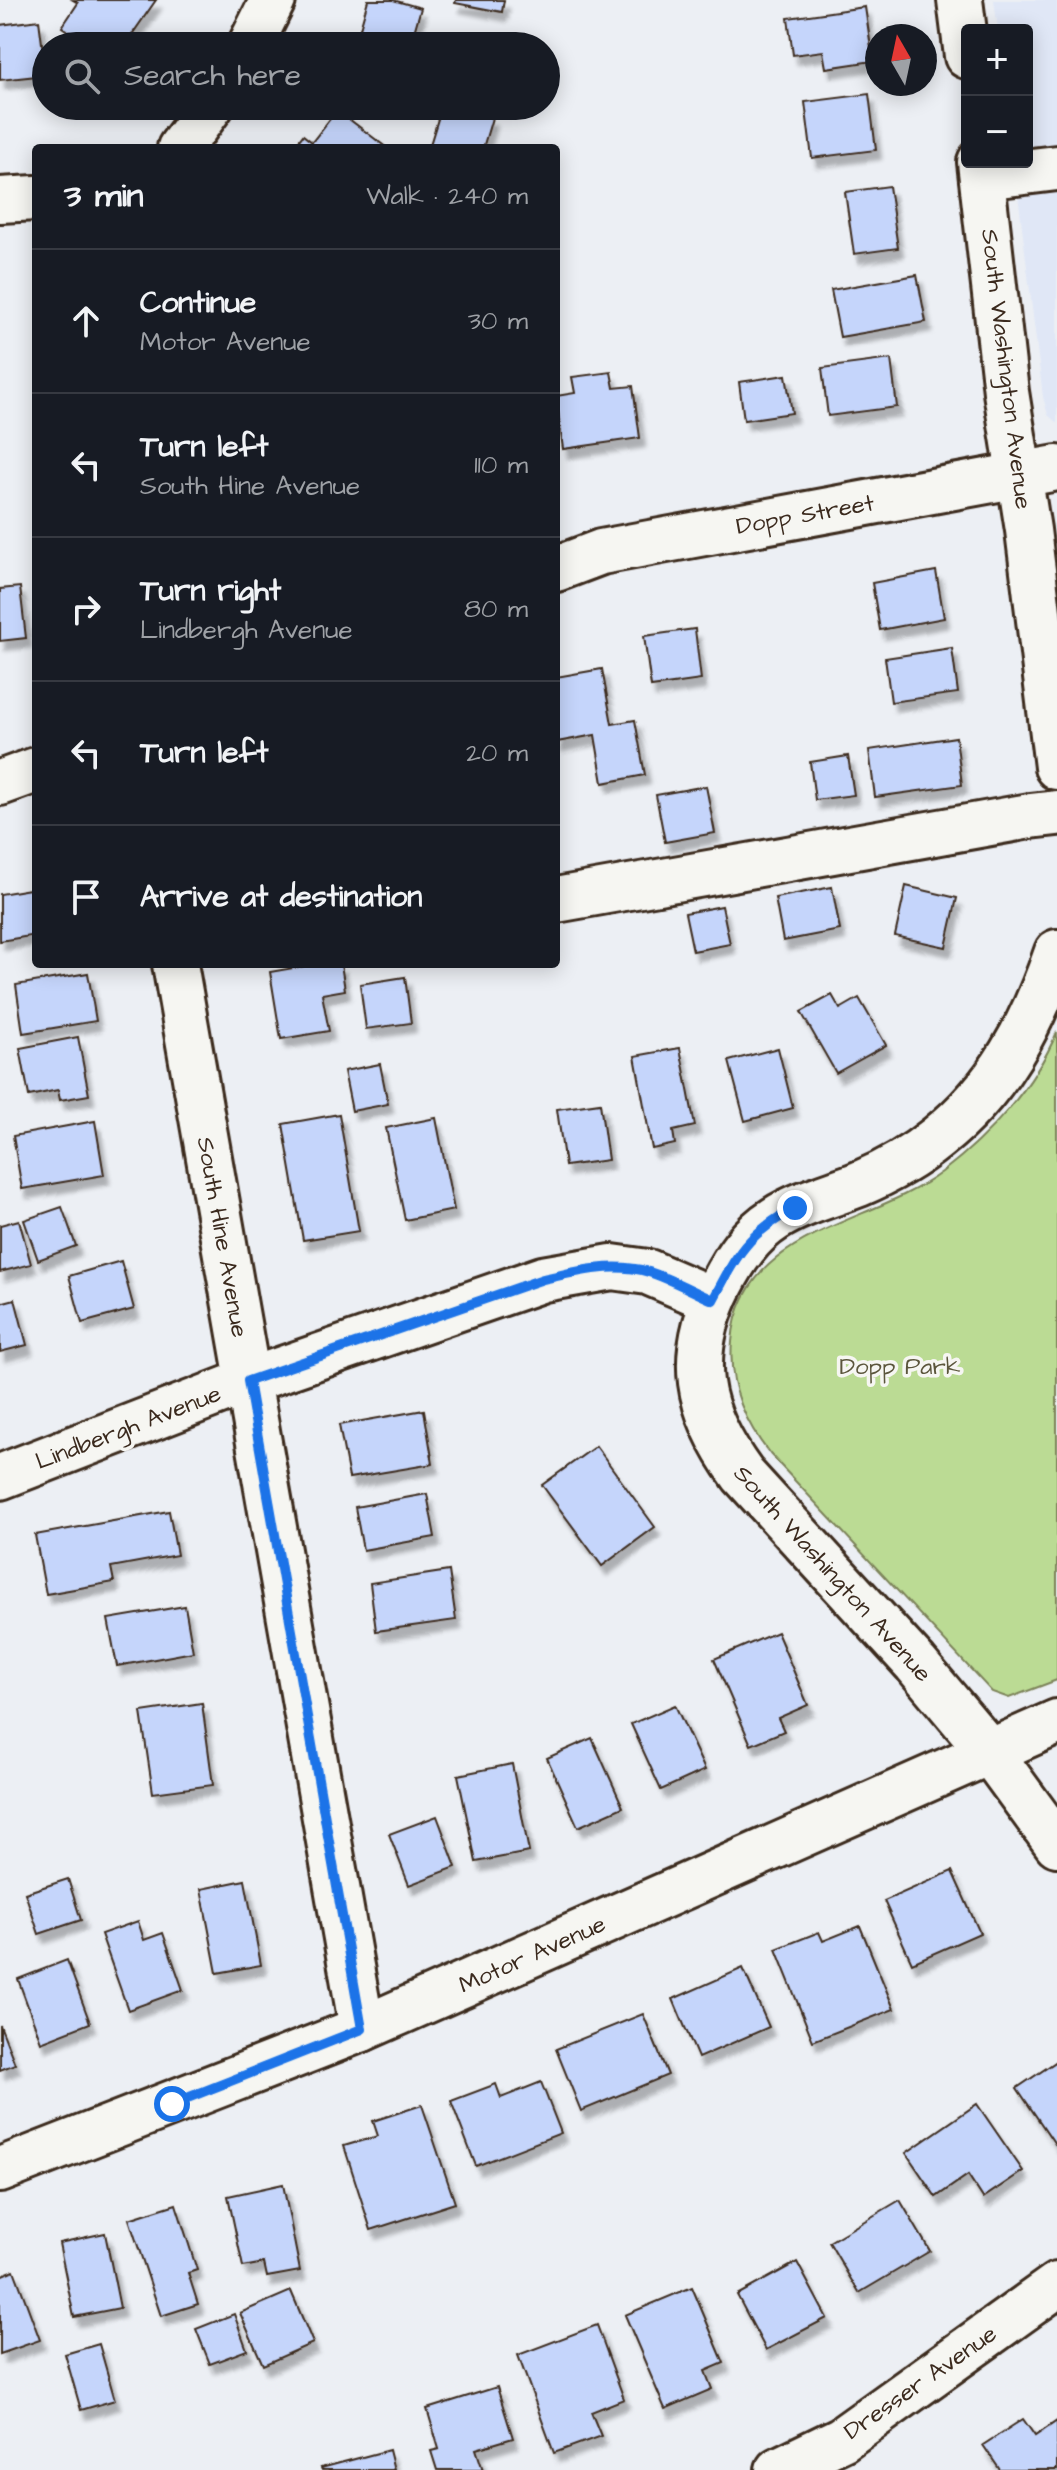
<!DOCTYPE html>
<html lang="en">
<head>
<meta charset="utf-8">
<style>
	body { margin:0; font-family:"Architects Daughter",sans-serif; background:#20242c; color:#f1f3f6 }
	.controls { position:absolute; right:24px; top:24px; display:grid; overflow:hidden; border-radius:8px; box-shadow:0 4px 20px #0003 }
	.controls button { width:72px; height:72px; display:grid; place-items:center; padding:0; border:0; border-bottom:2px solid #363941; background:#171b24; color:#f1f3f6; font:40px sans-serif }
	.compass { position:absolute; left:865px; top:24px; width:72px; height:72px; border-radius:50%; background:#171b24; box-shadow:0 4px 20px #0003; rotate:351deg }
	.stop { position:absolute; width:24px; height:24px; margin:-18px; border:6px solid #1a73e8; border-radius:50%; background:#fff }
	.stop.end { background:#1a73e8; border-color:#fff; box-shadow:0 2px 8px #0008 }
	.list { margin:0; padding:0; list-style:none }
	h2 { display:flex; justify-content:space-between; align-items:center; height:104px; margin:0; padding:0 32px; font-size:34px }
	h2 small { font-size:26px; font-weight:400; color:#9ea1a6 }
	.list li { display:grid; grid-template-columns:52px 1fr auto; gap:24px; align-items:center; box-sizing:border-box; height:144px; padding:0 32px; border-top:2px solid #363941 }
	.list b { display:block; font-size:30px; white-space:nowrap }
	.list p { margin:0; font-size:26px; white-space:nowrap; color:#9ea1a6 }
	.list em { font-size:26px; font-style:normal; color:#9ea1a6 }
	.icon { flex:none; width:44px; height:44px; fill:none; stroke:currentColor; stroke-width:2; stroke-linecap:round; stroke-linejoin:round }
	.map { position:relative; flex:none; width:1057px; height:2470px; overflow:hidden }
	.search { position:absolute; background:#171b24; box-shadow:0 4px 20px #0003; left:32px; top:32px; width:528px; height:88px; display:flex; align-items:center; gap:20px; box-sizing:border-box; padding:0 28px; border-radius:44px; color:#9ea1a6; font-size:30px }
	.panel { position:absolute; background:#171b24; box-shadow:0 4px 20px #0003; left:32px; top:144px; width:528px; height:824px; border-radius:8px }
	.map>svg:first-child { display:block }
	.built { fill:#e0e7f6 }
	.green { fill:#bbdb94; stroke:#7b8259; stroke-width:2 }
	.building { fill:#c5d5fb; stroke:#3b2a1e; stroke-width:2; filter:url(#shadow) }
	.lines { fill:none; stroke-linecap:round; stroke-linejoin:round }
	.minor-casing { stroke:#3b2a1e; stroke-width:50 }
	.minor { stroke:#f6f6f2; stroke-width:44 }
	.route { stroke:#1a73e8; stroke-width:10 }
	.labels { text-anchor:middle; stroke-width:7; stroke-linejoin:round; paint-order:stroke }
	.street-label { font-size:24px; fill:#3b2a1e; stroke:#f6f6f2 }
	.park-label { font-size:24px; fill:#5b563c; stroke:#f6f6f2 }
</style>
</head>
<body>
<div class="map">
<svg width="1057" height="2470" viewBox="0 0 1057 2470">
	<defs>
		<filter id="shadow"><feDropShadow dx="5" dy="9" stdDeviation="2" flood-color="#0004"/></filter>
	</defs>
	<rect width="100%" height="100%" fill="#eceff4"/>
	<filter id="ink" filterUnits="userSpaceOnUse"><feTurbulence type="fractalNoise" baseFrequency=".0125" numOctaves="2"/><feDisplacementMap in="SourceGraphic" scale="16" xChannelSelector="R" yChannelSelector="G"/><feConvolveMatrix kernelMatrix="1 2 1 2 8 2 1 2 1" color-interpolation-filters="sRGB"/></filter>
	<g filter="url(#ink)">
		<polygon class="built" points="994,0 1057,0 1057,423 1048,415 1043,397 1014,162 1027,162 1027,30 998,30"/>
		<path class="green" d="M1057 1032V1680L1009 1698 992 1692 770 1454C744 1421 728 1385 732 1342 740 1230 871 1226 942 1172 989 1136 1034 1087 1057 1032Z"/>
		<g class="building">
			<polygon points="73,0 156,0 124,46 89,46 62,27 78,3"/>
			<polygon points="368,0 393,0 421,8 410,46 355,46"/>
			<polygon points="456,0 504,0 502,12 455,3"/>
			<polygon points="865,7 873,61 826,68 823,51 793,55 788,18"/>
			<polygon points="39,20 46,75 0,80 0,25"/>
			<polygon points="869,94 876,150 812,158 805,102"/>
			<polygon points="442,106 453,106 492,118 483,148 429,148"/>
			<polygon points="337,110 387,148 293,148 303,135 312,142"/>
			<polygon points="889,186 898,248 854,254 845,192"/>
			<polygon points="917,275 926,322 840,337 831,290"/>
			<polygon points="891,359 897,407 828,416 822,368"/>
			<polygon points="611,372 614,388 633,386 640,438 563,449 556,396 575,393 572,377"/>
			<polygon points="786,375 792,413 744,420 739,382"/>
			<polygon points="936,571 944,618 880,630 872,583"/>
			<polygon points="20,587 26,638 0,641 0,589"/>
			<polygon points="695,629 701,680 651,687 644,636"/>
			<polygon points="952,648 958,693 891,702 885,658"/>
			<polygon points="602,669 612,724 635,720 645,775 603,783 595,735 557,742 556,677"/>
			<polygon points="956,737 962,785 875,797 869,750"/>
			<polygon points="848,756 854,795 815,800 810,762"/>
			<polygon points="706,786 715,833 665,842 656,795"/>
			<polygon points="906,886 957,898 946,947 895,936"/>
			<polygon points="832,887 840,930 783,941 775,898"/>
			<polygon points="36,888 36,935 0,941 0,894"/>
			<polygon points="722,906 730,944 693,951 685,913"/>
			<polygon points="316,964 341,964 345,990 322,994 329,1031 281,1039 270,972"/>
			<polygon points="88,973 96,1021 23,1033 16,985"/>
			<polygon points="405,977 411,1023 366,1029 360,984"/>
			<polygon points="832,995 840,1009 859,998 886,1045 836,1073 801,1012"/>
			<polygon points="78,1037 89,1095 60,1100 58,1090 29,1096 20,1048"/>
			<polygon points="680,1048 695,1126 673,1131 675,1144 652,1149 635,1056"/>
			<polygon points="778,1048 793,1108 745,1121 729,1061"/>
			<polygon points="380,1064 388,1104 352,1111 344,1071"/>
			<polygon points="600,1103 608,1160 565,1166 557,1109"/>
			<polygon points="339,1114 359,1231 303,1240 283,1124"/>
			<polygon points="436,1118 454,1210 405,1220 386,1128"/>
			<polygon points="95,1121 104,1175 22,1189 13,1136"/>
			<polygon points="62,1207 76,1246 38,1260 24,1220"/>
			<polygon points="19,1220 31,1264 0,1272 0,1225"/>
			<polygon points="121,1261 134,1309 82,1323 69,1276"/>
			<polygon points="15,1299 27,1345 0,1352 0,1303"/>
			<polygon points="424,1410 433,1464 349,1478 339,1425"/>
			<polygon points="596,1446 655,1527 602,1566 542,1485"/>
			<polygon points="427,1494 435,1537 363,1550 355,1507"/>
			<polygon points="169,1511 177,1555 111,1567 114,1582 46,1594 35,1535"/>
			<polygon points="449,1571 456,1620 376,1631 370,1583"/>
			<polygon points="185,1606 193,1652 117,1666 108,1619"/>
			<polygon points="777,1632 808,1705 778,1718 784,1731 751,1745 714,1659"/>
			<polygon points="202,1703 213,1785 153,1793 141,1712"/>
			<polygon points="675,1705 705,1770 661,1790 631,1724"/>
			<polygon points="592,1738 623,1807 578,1827 547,1758"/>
			<polygon points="512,1764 529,1852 476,1862 458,1775"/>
			<polygon points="437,1816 456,1867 409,1885 389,1834"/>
			<polygon points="952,1871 980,1933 912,1963 884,1901"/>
			<polygon points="68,1879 81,1920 39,1934 25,1893"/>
			<polygon points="245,1880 261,1965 217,1973 201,1889"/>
			<polygon points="138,1921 144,1940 163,1933 183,1990 128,2010 101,1934"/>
			<polygon points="860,1926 894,2009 813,2041 776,1949 819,1932 823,1941"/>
			<polygon points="67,1960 90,2023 41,2042 18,1979"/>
			<polygon points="743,1968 769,2027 698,2058 673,1999"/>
			<polygon points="643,2014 668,2075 581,2111 556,2049"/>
			<polygon points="0,2025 15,2064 0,2070"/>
			<polygon points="1057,2061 1057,2143 1055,2144 1017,2088"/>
			<polygon points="541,2082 561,2133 476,2166 451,2101 496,2084 501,2098"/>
			<polygon points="977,2104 1023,2171 983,2198 968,2175 936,2197 906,2153"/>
			<polygon points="422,2105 455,2203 371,2230 344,2146 378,2136 373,2121"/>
			<polygon points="283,2184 300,2271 267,2277 264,2263 243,2267 228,2196"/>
			<polygon points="900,2200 930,2251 859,2293 829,2242"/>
			<polygon points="176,2204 197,2270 188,2273 198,2304 161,2316 129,2219"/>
			<polygon points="105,2233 120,2308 74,2317 59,2243"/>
			<polygon points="797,2262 827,2318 766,2350 737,2295"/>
			<polygon points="14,2270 40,2340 0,2354 0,2276"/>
			<polygon points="692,2287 724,2363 705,2371 712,2389 665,2409 625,2315"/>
			<polygon points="291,2291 313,2343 263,2365 240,2313"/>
			<polygon points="234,2314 247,2350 210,2364 196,2329"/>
			<polygon points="597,2325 624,2399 591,2412 601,2436 554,2453 518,2355"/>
			<polygon points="99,2344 115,2400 81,2410 65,2354"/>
			<polygon points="497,2387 513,2438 476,2449 483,2470 437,2470 431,2451 439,2449 427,2409"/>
			<polygon points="1023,2419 1035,2436 1057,2421 1057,2470 1000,2470 983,2445"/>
			<polygon points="389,2450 394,2470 322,2470 321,2468"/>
		</g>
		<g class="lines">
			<g class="minor-casing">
				<g id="minor">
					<polyline points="960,0 967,56"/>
					<polyline points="250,46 273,0"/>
					<polyline points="180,148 211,106"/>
					<polyline points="980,162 1006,392 1028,530 1057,767"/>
					<polyline points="982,177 1057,168"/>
					<polyline points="0,200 36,198"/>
					<polyline points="556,569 601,552 1057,468"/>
					<polyline points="0,783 36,770"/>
					<polyline points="556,900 1030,816 1057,813"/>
					<path d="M1057 952C1032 1025 999 1089 937 1138 915 1156 885 1173 859 1184 831 1195 800 1203 775 1219 750 1235 735 1258 722 1283 685 1356 696 1411 743 1475L916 1664 989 1751 1057 1844"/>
					<polyline points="175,964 362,2029"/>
					<polyline points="0,1477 248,1381 543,1279 612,1267 648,1272 713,1300"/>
					<polyline points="0,2170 362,2029 1057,1722"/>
					<polyline points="778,2470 842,2439 1057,2285"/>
				</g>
			</g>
			<use href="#minor" class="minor"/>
		</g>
	</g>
	<g class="lines" filter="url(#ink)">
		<path class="route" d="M172 2104 362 2029 248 1381 543 1279C577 1271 614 1262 649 1272 671 1279 692 1291 713 1300 737 1254 747 1234 795 1208"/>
	</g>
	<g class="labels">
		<g class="street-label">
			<text transform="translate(1007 369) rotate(83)" y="8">South Washington Avenue</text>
			<text transform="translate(805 514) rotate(-10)" y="8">Dopp Street</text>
			<text transform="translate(223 1237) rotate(80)" y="8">South Hine Avenue</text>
			<text transform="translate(128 1427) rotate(-21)" y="8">Lindbergh Avenue</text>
			<text transform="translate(833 1573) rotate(48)" y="8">South Washington Avenue</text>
			<text transform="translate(532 1954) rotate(-24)" y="8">Motor Avenue</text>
			<text transform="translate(920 2382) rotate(-35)" y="8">Dresser Avenue</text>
		</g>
		<g class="park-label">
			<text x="900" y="1374">Dopp Park</text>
		</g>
	</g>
</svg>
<div class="controls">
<button>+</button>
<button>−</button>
</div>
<svg class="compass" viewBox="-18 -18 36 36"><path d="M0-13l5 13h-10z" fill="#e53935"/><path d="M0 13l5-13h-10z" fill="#9ea1a6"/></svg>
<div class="stop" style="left:172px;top:2104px"></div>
<div class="stop end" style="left:795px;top:1208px"></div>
<div class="search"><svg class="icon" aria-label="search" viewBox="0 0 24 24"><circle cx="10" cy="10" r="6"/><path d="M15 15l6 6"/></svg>Search here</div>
<section class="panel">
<h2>3 min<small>Walk · 240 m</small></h2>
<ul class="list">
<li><svg class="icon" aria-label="ahead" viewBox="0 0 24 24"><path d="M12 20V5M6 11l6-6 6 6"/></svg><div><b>Continue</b><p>Motor Avenue</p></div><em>30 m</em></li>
<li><svg class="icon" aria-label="left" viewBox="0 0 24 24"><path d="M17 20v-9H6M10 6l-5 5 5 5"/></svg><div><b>Turn left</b><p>South Hine Avenue</p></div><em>110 m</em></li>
<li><svg class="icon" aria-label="right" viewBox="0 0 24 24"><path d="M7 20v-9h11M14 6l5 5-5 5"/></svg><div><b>Turn right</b><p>Lindbergh Avenue</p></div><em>80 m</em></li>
<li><svg class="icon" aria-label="left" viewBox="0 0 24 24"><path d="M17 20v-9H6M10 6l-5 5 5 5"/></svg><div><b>Turn left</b></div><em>20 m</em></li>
<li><svg class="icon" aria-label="arrive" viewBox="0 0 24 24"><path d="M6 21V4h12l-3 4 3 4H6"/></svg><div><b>Arrive at destination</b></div></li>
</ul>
</section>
</div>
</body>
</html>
